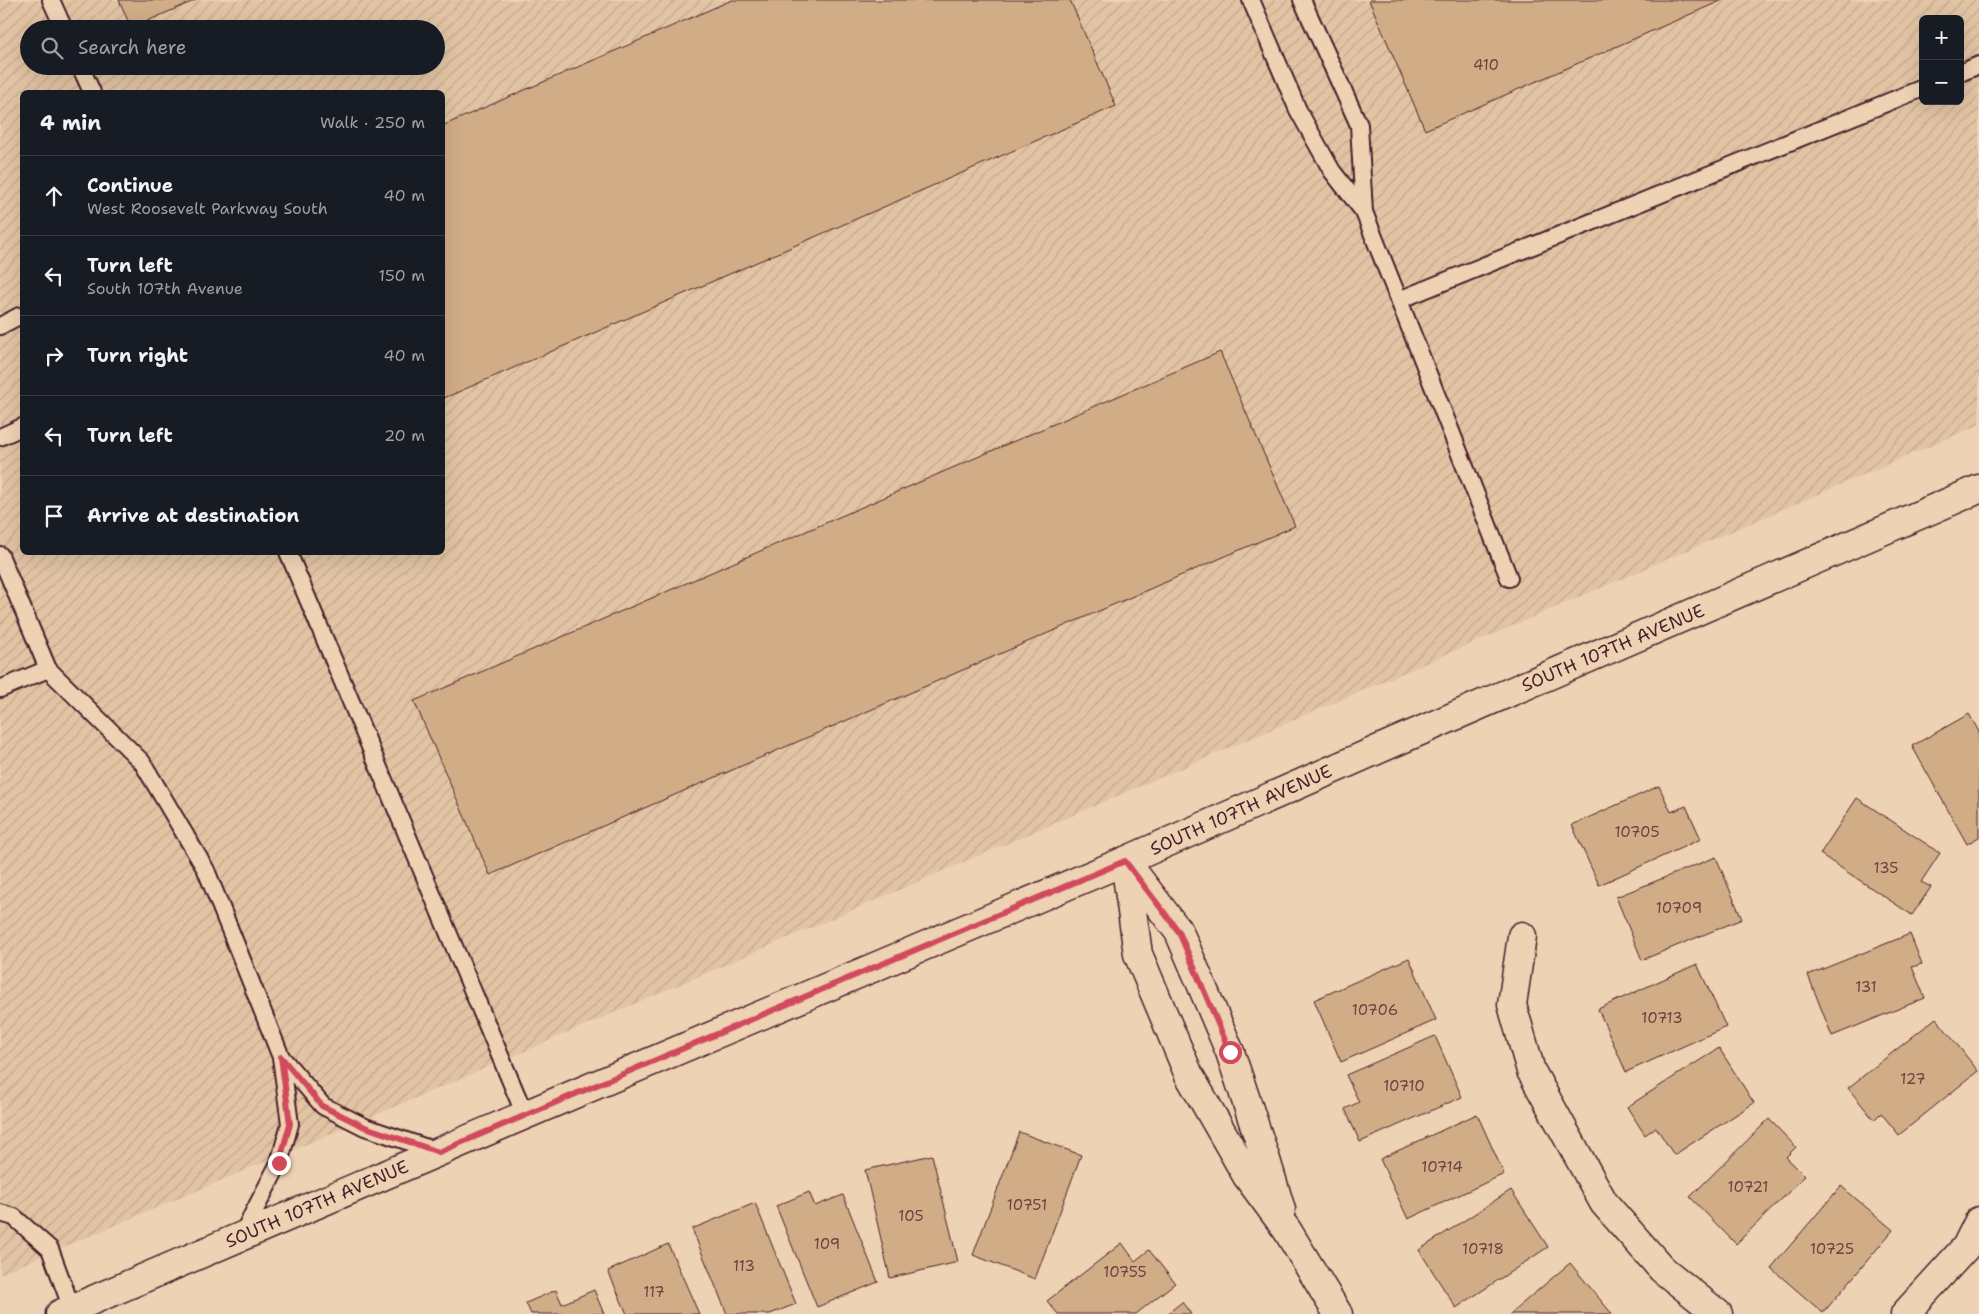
<!DOCTYPE html>
<html lang="en">
<head>
<meta charset="utf-8">
<style>
	body { margin:0; font-family:"Shantell Sans",sans-serif; background:#242831; color:#f1f3f6 }
	.controls { position:absolute; right:15px; top:15px; display:grid; overflow:hidden; border-radius:8px; box-shadow:0 5px 20px #0002 }
	.controls button { width:45px; height:45px; display:grid; place-items:center; padding:0; border:0; border-bottom:1px solid #363941; background:#171b24; color:#f1f3f6; font:25px sans-serif }
	.stop { position:absolute; width:15px; height:15px; margin:-11px; border:4px solid #d1495b; border-radius:50%; background:#fff }
	.stop.end { background:#d1495b; border-color:#fff; box-shadow:0 1px 5px #0008 }
	.list { margin:0; padding:0; list-style:none }
	h2 { display:flex; justify-content:space-between; align-items:center; height:65px; margin:0; padding:0 20px; font-size:21px }
	h2 small { font-size:16px; font-weight:400; color:#9ea1a6 }
	.list li { display:grid; grid-template-columns:32px 1fr auto; gap:15px; align-items:center; box-sizing:border-box; height:80px; padding:0 20px; border-top:1px solid #363941 }
	.list b { display:block; font-size:19px; white-space:nowrap }
	.list p { margin:0; font-size:16px; white-space:nowrap; color:#9ea1a6 }
	.list em { font-size:16px; font-style:normal; color:#9ea1a6 }
	.icon { flex:none; width:28px; height:28px; fill:none; stroke:currentColor; stroke-width:2; stroke-linecap:round; stroke-linejoin:round }
	.map { position:relative; flex:none; width:1979px; height:1314px; overflow:hidden }
	.search { position:absolute; background:#171b24; box-shadow:0 5px 20px #0002; left:20px; top:20px; width:425px; height:55px; display:flex; align-items:center; gap:12px; box-sizing:border-box; padding:0 18px; border-radius:28px; color:#9ea1a6; font-size:19px }
	.panel { position:absolute; background:#171b24; box-shadow:0 5px 20px #0002; left:20px; top:90px; width:425px; height:465px; border-radius:8px }
	.map>svg:first-child { display:block }
	.industrial { fill:url(#industrial-furrows); fill-rule:evenodd }
	.building { fill:#d1ad87; stroke:#4a1f2b }
	.lines { fill:none; stroke-linecap:round; stroke-linejoin:round }
	.lane-casing { stroke:#4a1f2b; stroke-width:20 }
	.street-casing { stroke:#4a1f2b; stroke-width:31 }
	.secondary-casing { stroke:#4a1f2b; stroke-width:31 }
	.lane { stroke:#edd2b4; stroke-width:16 }
	.street { stroke:#edd2b4; stroke-width:28 }
	.secondary { stroke:#edd2b4; stroke-width:28 }
	.route { stroke:#d1495b; stroke-width:6 }
	.labels { text-anchor:middle; stroke-width:5; stroke-linejoin:round; paint-order:stroke }
	.number-label { font-size:15px; fill:#6c4242 }
	.street-label { font-size:18px; fill:#4a1f2b; stroke:#edd2b4 }
</style>
</head>
<body>
<div class="map">
<svg width="1979" height="1314" viewBox="0 0 1979 1314">
	<defs>
		<pattern id="industrial-furrows" width="10" height="10" patternUnits="userSpaceOnUse" patternTransform="scale(1.25)"><rect width="10" height="10" fill="#e2c4a4"/><path d="M-1 1l2-2M0 10L10 0M9 11l2-2" fill="none" stroke="#c3a88d"/></pattern>
	</defs>
	<rect width="100%" height="100%" fill="#edd2b4"/>
	<filter id="ink" filterUnits="userSpaceOnUse"><feTurbulence type="fractalNoise" baseFrequency=".02" numOctaves="2"/><feDisplacementMap in="SourceGraphic" scale="10" xChannelSelector="R" yChannelSelector="G"/><feConvolveMatrix kernelMatrix="1 2 1 2 8 2 1 2 1" color-interpolation-filters="sRGB"/></filter>
	<g filter="url(#ink)">
		<path class="industrial" d="M0 0H1979V425L439 1088 0 1274ZM1923 19H1960V101H1923ZM29 29H436V66H29ZM22 92H442V552H22Z"/>
		<g class="building">
			<polygon points="119,0 196,0 131,28"/>
			<polygon points="732,0 1070,0 1116,106 442,399 442,126"/>
			<polygon points="1369,0 1723,0 1425,130"/>
			<polygon points="1220,352 1295,526 490,875 414,701"/>
			<polygon points="1969,714 1979,732 1979,837 1967,844 1912,746"/>
			<polygon points="1659,786 1671,812 1686,806 1701,839 1599,885 1572,825"/>
			<polygon points="1857,798 1940,853 1921,882 1931,887 1912,915 1820,854"/>
			<polygon points="1716,857 1742,919 1642,960 1616,897"/>
			<polygon points="1910,934 1922,964 1912,967 1925,998 1832,1036 1808,975"/>
			<polygon points="1409,958 1436,1020 1341,1062 1314,1000"/>
			<polygon points="1697,964 1726,1027 1626,1072 1598,1009"/>
			<polygon points="1936,1018 1978,1071 1899,1135 1881,1113 1874,1120 1848,1088"/>
			<polygon points="1435,1036 1462,1097 1360,1142 1345,1109 1359,1102 1346,1075"/>
			<polygon points="1719,1048 1754,1103 1674,1155 1656,1127 1645,1135 1627,1107"/>
			<polygon points="1477,1114 1504,1174 1408,1219 1380,1159"/>
			<polygon points="1769,1119 1796,1147 1786,1157 1805,1176 1736,1244 1690,1197"/>
			<polygon points="1019,1132 1081,1155 1035,1279 973,1255"/>
			<polygon points="932,1155 958,1262 890,1278 865,1170"/>
			<polygon points="1841,1186 1893,1230 1823,1313 1771,1268"/>
			<polygon points="1511,1190 1548,1247 1456,1308 1419,1250"/>
			<polygon points="809,1192 815,1206 843,1195 878,1282 817,1307 776,1206"/>
			<polygon points="755,1203 796,1304 770,1314 727,1314 692,1229"/>
			<polygon points="1122,1243 1135,1261 1149,1250 1175,1283 1136,1314 1058,1314 1047,1301"/>
			<polygon points="668,1244 699,1314 627,1314 608,1271"/>
			<polygon points="1570,1263 1612,1314 1510,1314"/>
			<polygon points="556,1290 562,1304 594,1290 604,1314 531,1314 526,1303"/>
			<polygon points="1182,1302 1191,1314 1167,1314"/>
		</g>
		<g class="lines">
			<g class="lane-casing">
				<g id="lane">
					<polyline points="51,0 64,29"/>
					<polyline points="1251,0 1298,110 1332,171 1364,212 1509,578"/>
					<polyline points="1302,0 1359,125 1364,212"/>
					<polyline points="80,66 92,92"/>
					<polyline points="1960,73 1979,65"/>
					<polyline points="1399,300 1923,88"/>
					<polyline points="0,326 19,316"/>
					<polyline points="0,437 22,427"/>
					<polyline points="288,552 525,1115"/>
					<polyline points="0,555 48,669 142,762 206,870 281,1057 290,1124 279,1163 241,1237"/>
					<polyline points="0,689 48,669"/>
					<polyline points="281,1057 323,1106 365,1127 439,1152"/>
					<polyline points="0,1213 14,1217 50,1249 72,1309"/>
				</g>
			</g>
			<g class="street-casing">
				<g id="street">
					<polyline points="1522,936 1512,1005 1531,1071 1604,1203 1662,1269 1718,1314"/>
					<polyline points="1905,1314 1966,1247 1979,1221"/>
				</g>
			</g>
			<g class="secondary-casing">
				<g id="secondary">
					<polyline points="1125,861 1138,954 1189,1075 1247,1176 1287,1230 1338,1314"/>
					<polyline points="1126,862 1179,932 1230,1052 1266,1160 1281,1210"/>
					<polyline points="60,1314 525,1115 1125,861 1411,735 1979,489"/>
				</g>
			</g>
			<use href="#lane" class="lane"/>
			<use href="#street" class="street"/>
			<use href="#secondary" class="secondary"/>
		</g>
	</g>
	<g class="lines" filter="url(#ink)">
		<polyline class="route" points="279,1163 290,1124 281,1057 322,1106 365,1127 439,1152 1125,861 1179,932 1230,1052"/>
	</g>
	<g class="labels">
		<g class="number-label">
			<text x="1486" y="70">410</text>
			<text x="1637" y="837">10705</text>
			<text x="1886" y="873">135</text>
			<text x="1679" y="913">10709</text>
			<text x="1866" y="992">131</text>
			<text x="1375" y="1015">10706</text>
			<text x="1662" y="1023">10713</text>
			<text x="1913" y="1084">127</text>
			<text x="1404" y="1091">10710</text>
			<text x="1442" y="1172">10714</text>
			<text x="1748" y="1192">10721</text>
			<text x="1027" y="1210">10751</text>
			<text x="911" y="1221">105</text>
			<text x="827" y="1249">109</text>
			<text x="1483" y="1254">10718</text>
			<text x="1832" y="1254">10725</text>
			<text x="744" y="1271">113</text>
			<text x="1125" y="1277">10755</text>
			<text x="654" y="1297">117</text>
		</g>
		<g class="street-label">
			<text transform="translate(1613 648) rotate(-23)" y="6">SOUTH 107TH AVENUE</text>
			<text transform="translate(1241 810) rotate(-24)" y="6">SOUTH 107TH AVENUE</text>
			<text transform="translate(317 1204) rotate(-23)" y="6">SOUTH 107TH AVENUE</text>
		</g>
	</g>
</svg>
<div class="controls">
<button>+</button>
<button>−</button>
</div>
<div class="stop" style="left:1230px;top:1052px"></div>
<div class="stop end" style="left:279px;top:1163px"></div>
<div class="search"><svg class="icon" aria-label="search" viewBox="0 0 24 24"><circle cx="10" cy="10" r="6"/><path d="M15 15l6 6"/></svg>Search here</div>
<section class="panel">
<h2>4 min<small>Walk · 250 m</small></h2>
<ul class="list">
<li><svg class="icon" aria-label="ahead" viewBox="0 0 24 24"><path d="M12 20V5M6 11l6-6 6 6"/></svg><div><b>Continue</b><p>West Roosevelt Parkway South</p></div><em>40 m</em></li>
<li><svg class="icon" aria-label="left" viewBox="0 0 24 24"><path d="M17 20v-9H6M10 6l-5 5 5 5"/></svg><div><b>Turn left</b><p>South 107th Avenue</p></div><em>150 m</em></li>
<li><svg class="icon" aria-label="right" viewBox="0 0 24 24"><path d="M7 20v-9h11M14 6l5 5-5 5"/></svg><div><b>Turn right</b></div><em>40 m</em></li>
<li><svg class="icon" aria-label="left" viewBox="0 0 24 24"><path d="M17 20v-9H6M10 6l-5 5 5 5"/></svg><div><b>Turn left</b></div><em>20 m</em></li>
<li><svg class="icon" aria-label="arrive" viewBox="0 0 24 24"><path d="M6 21V4h12l-3 4 3 4H6"/></svg><div><b>Arrive at destination</b></div></li>
</ul>
</section>
</div>
</body>
</html>
